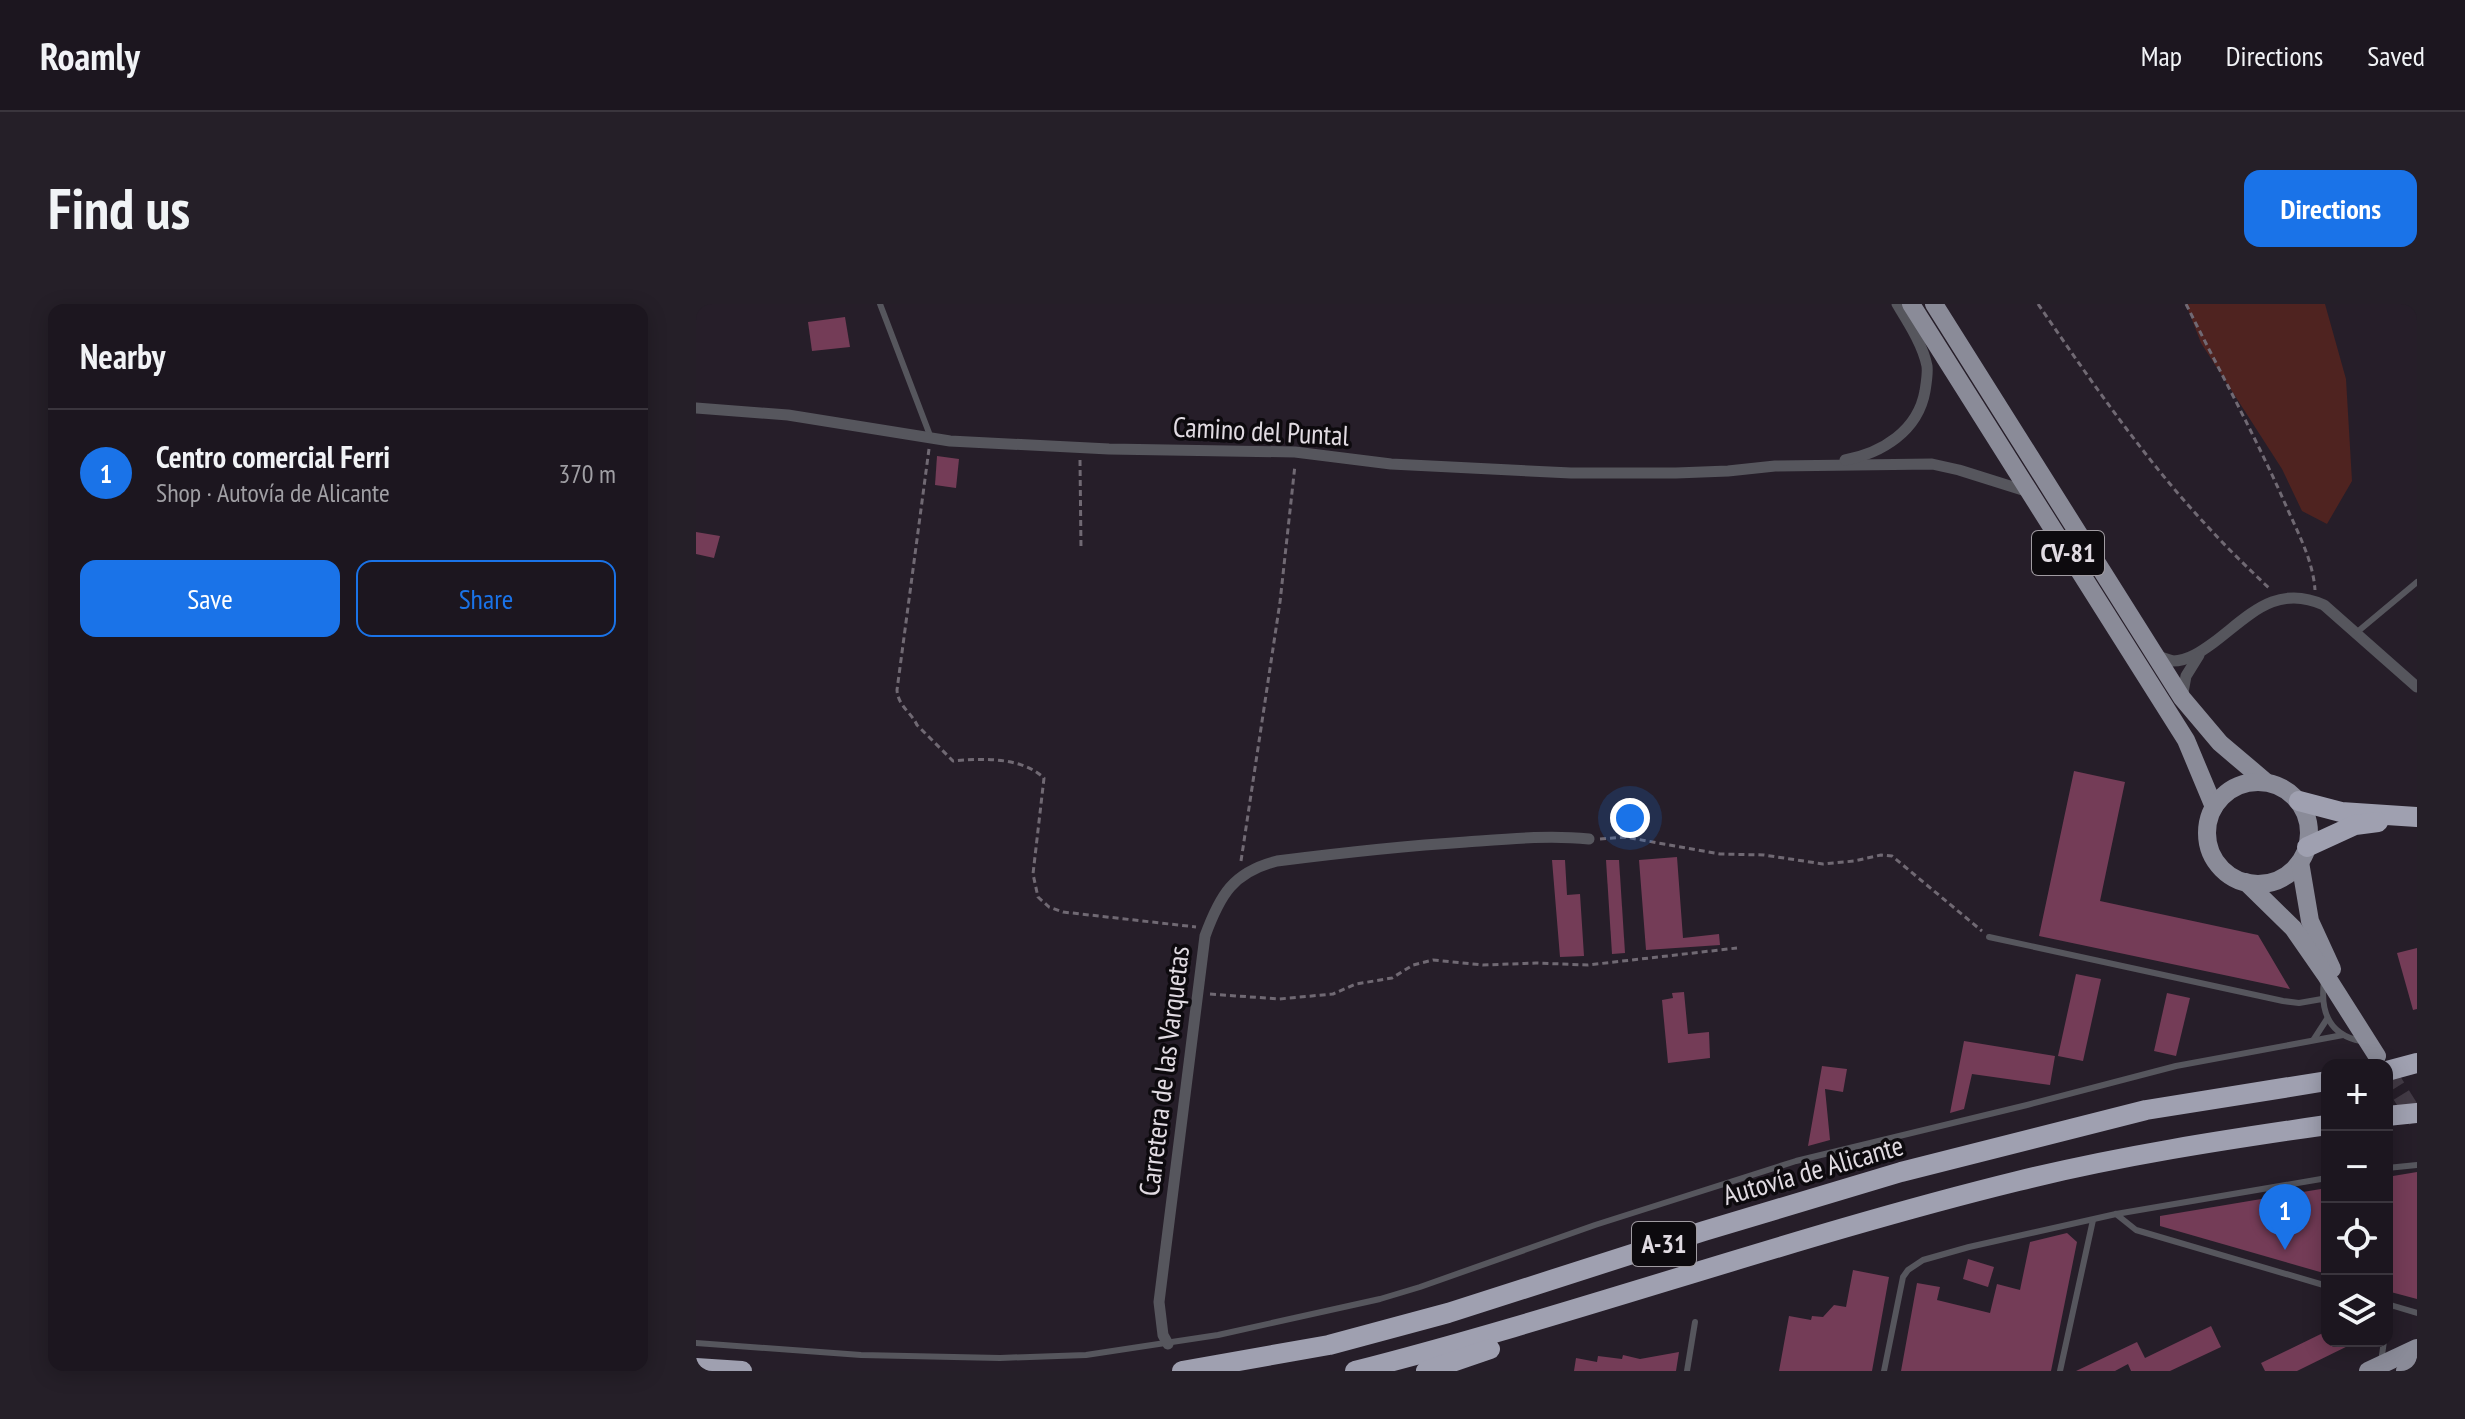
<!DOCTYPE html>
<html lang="en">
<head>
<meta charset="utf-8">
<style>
	body { margin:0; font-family:"PT Sans Narrow",sans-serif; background:#251f28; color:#f1f3f6 }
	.controls { position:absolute; right:24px; bottom:24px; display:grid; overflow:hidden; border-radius:16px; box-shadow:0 4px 20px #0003 }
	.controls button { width:72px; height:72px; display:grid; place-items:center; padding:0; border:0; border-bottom:2px solid #3a353d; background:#1c161f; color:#f1f3f6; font:40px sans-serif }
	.you { position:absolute; left:934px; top:514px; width:28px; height:28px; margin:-20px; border:6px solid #fff; border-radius:50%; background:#1a73e8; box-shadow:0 0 0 12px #1a73e833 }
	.badge { display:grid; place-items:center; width:52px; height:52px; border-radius:50%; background:#1a73e8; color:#fff; font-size:26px; font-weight:700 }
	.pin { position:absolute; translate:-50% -66px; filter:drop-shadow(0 2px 4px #0008) }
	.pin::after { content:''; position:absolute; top:42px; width:28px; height:24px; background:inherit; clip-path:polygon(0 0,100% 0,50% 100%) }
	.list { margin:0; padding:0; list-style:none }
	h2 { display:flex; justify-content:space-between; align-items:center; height:104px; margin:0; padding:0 32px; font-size:34px }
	h2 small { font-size:26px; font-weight:400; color:#a09fa4 }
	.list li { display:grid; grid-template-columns:52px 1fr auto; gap:24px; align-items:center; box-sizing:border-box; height:128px; padding:0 32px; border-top:2px solid #3a353d }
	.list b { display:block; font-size:30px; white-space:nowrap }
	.list p { margin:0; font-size:26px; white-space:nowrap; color:#a09fa4 }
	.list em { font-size:26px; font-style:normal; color:#a09fa4 }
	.actions { display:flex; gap:16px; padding:24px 32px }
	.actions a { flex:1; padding:18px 0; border:2px solid #1a73e8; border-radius:16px; text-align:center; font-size:28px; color:#1a73e8 }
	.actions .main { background:#1a73e8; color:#fff }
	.icon { flex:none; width:44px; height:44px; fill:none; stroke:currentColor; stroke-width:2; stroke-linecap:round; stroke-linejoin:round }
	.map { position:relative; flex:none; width:1721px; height:1067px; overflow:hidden; border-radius:16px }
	header { display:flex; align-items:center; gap:48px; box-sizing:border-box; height:112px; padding:0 40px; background:#1c161f; border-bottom:2px solid #3a353d }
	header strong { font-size:38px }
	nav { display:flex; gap:44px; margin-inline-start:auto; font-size:28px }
	.intro { display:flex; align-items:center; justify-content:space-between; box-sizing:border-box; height:192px; padding:0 48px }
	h1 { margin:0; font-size:56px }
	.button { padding:20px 36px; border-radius:16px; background:#1a73e8; color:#fff; font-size:28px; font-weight:700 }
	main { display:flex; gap:48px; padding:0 48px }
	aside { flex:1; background:#1c161f; border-radius:16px; box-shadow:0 4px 20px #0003 }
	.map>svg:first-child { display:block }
	.green { fill:#4f2320 }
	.building { fill:#743c57 }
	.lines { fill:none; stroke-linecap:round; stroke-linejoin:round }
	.primary-tunnel { stroke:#423a45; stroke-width:18; stroke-dasharray:18 9; stroke-linecap:butt }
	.path { stroke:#706973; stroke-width:3; stroke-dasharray:6 4; stroke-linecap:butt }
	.service { stroke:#56565d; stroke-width:6 }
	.minor { stroke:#56565d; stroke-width:11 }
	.primary { stroke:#8a8b98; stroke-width:18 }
	.motorway { stroke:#9fa0b0; stroke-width:20 }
	.labels { text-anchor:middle; stroke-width:7; stroke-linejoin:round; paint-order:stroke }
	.shield { fill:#0d0a0e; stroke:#a19ca2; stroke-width:2 }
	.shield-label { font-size:26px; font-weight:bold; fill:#e1dbe2 }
	.street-label { font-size:28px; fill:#e1dbe2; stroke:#0d0a0e }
</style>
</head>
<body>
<header>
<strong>Roamly</strong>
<nav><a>Map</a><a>Directions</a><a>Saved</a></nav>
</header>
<div class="intro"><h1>Find us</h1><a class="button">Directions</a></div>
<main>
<aside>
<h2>Nearby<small></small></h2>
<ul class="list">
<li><span class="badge">1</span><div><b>Centro comercial Ferri</b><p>Shop · Autovía de Alicante</p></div><em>370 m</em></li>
</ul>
<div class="actions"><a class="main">Save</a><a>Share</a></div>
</aside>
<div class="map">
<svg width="1721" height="1067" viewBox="0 0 1721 1067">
	<rect width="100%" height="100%" fill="#261e29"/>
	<polygon class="green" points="1490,0 1629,0 1650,75 1656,177 1631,220 1606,207 1586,165 1505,39"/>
	<g class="building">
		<polygon points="149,13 154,43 116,47 112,18"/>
		<polygon points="241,152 263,155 260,184 239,181"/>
		<polygon points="0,228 24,232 18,254 0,250"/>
		<polygon points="1378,467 1429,478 1404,597 1562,631 1594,685 1343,632"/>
		<polygon points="981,553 987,634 1023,630 1024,641 950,646 943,556"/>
		<polygon points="856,556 869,556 871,591 884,590 888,652 864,653"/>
		<polygon points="910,556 923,556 929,649 916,650"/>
		<polygon points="1721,644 1721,705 1717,706 1701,649"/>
		<polygon points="1380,670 1405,675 1387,757 1362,752"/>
		<polygon points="988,688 992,730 1013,728 1014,754 972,759 966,696 977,694 976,689"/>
		<polygon points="1471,689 1494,694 1480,752 1458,747"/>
		<polygon points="1268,737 1359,752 1354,781 1276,770 1268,805 1254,809"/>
		<polygon points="1126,762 1151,765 1147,788 1129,785 1134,836 1112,842"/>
		<polygon points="1721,868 1721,995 1691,987 1691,873"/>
		<polygon points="1631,884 1631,970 1464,922 1464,912"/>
		<polygon points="1371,929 1381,938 1355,1067 1205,1067 1221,979 1244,983 1241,996 1294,1009 1301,980 1324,986 1334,938"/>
		<polygon points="1272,955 1298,963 1292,983 1267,975"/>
		<polygon points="1157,966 1193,973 1176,1067 1083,1067 1093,1012 1115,1016 1116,1012 1127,1013 1138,1001 1150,1003"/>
		<polygon points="1515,1022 1525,1043 1474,1067 1435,1067 1432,1060 1419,1067 1380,1067 1441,1038 1449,1054"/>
		<polygon points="1631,1027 1631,1037 1662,1037 1601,1067 1569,1067 1565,1059"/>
		<polygon points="983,1048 980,1067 878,1067 880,1054 901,1058 902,1052 926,1055 927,1051 944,1055"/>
	</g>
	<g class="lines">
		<polyline class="primary-tunnel" points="1691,768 1721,816"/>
		<g class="path">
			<path d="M1342 0C1395 77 1449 156 1513 224 1532 245 1553 265 1574 285"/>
			<path d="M1490 0C1524 68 1561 135 1591 204 1603 231 1617 257 1619 286"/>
			<path d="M233 145 201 386C202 402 215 408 221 421L257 457C286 454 326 453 348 474L337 570 342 593 353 603 367 608 500 623"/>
			<polyline points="384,156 385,244"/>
			<polyline points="904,535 929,533 1024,550 1068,551 1127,560 1158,557 1185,551 1196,552 1286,627"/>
			<polyline points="545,557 584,298 599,161"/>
			<polyline points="514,690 583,695 637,690 660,680 696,674 717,661 737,656 787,661 840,659 892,661 1041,644"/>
		</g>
		<g class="service">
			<polyline points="184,0 235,134"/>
			<polyline points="1660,329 1721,278"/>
			<polyline points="1293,633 1587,697 1603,699 1626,695"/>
			<path d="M1628 677C1624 707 1633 731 1665 737"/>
			<polyline points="1618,735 1631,715"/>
			<polyline points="1691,864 1721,861"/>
			<polyline points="1420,910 1440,926 1631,982"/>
			<polyline points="1691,1000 1721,1009"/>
			<polyline points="1691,1021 1695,1001"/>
			<polyline points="0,1039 165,1051 304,1054 390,1051 522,1031 684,995 724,983 899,921 1100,857 1331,801 1480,762 1647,731"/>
			<polyline points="1685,1058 1688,1037"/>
			<polyline points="991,1067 999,1018"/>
			<polyline points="1188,1067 1207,973 1212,966 1227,956 1273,943 1420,910 1631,874"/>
			<polyline points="1364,1067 1397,916"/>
		</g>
		<g class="minor">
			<polyline points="0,104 92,111 254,137 413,145 599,148 695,160 875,169 980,169 1032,167 1079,162 1236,160 1263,166 1333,188"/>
			<path d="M1149 156C1186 149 1222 127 1229 87 1230 80 1232 70 1231 62 1227 41 1212 18 1201 0"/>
			<path d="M1459 351C1465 353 1472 356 1477 357 1492 357 1506 347 1517 339 1553 312 1580 279 1628 301L1721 383"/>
			<polyline points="1486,394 1490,372 1503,351"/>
			<path d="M472 1040 467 1031 463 998 509 632C524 591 537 568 581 557 644 549 707 542 770 538 811 535 852 531 893 535"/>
		</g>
		<g class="primary">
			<polyline points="1215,0 1490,436 1518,503"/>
			<polyline points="1238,0 1486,394 1524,439 1570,478"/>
			<circle cx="1562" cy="529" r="51"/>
			<polyline points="1604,558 1614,617 1636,665"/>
			<polyline points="1550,578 1597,624 1629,670 1681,752"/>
			<polyline points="1672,1067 1721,1044"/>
			<polyline points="1709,1067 1721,1061"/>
		</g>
		<g class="motorway">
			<polyline points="1603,497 1645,508 1721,513"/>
			<polyline points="1611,543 1659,521 1682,518"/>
			<polyline points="1691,767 1721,759"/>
			<polyline points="1691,812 1721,809"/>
			<polyline points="0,1064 46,1067"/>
			<polyline points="486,1067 633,1041 752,1009 1008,927 1205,868 1450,806 1631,777"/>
			<path d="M659 1067C882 1010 1098 932 1322 877 1423 852 1527 836 1631 821"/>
			<polyline points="730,1067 794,1045"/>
		</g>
	</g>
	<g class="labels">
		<g class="shield">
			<rect x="1336" y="227" width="72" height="44" rx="6"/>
			<rect x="936" y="918" width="64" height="44" rx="6"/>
		</g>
		<g class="shield-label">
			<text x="1372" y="258">CV-81</text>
			<text x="968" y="949">A-31</text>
		</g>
		<g class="street-label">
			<text transform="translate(565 127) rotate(3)" y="10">Camino del Puntal</text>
			<text transform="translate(468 767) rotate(-83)" y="10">Carretera de las Varquetas</text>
			<text transform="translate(1117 866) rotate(-16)" y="10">Autovía de Alicante</text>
		</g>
	</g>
</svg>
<div class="controls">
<button>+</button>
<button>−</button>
<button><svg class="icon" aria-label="locate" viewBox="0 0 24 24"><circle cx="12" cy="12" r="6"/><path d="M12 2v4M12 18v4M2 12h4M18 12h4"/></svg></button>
<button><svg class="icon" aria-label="layers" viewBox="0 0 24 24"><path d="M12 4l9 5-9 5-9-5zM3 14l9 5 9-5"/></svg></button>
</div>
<div class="you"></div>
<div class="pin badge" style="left:1589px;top:946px">1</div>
</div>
</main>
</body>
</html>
